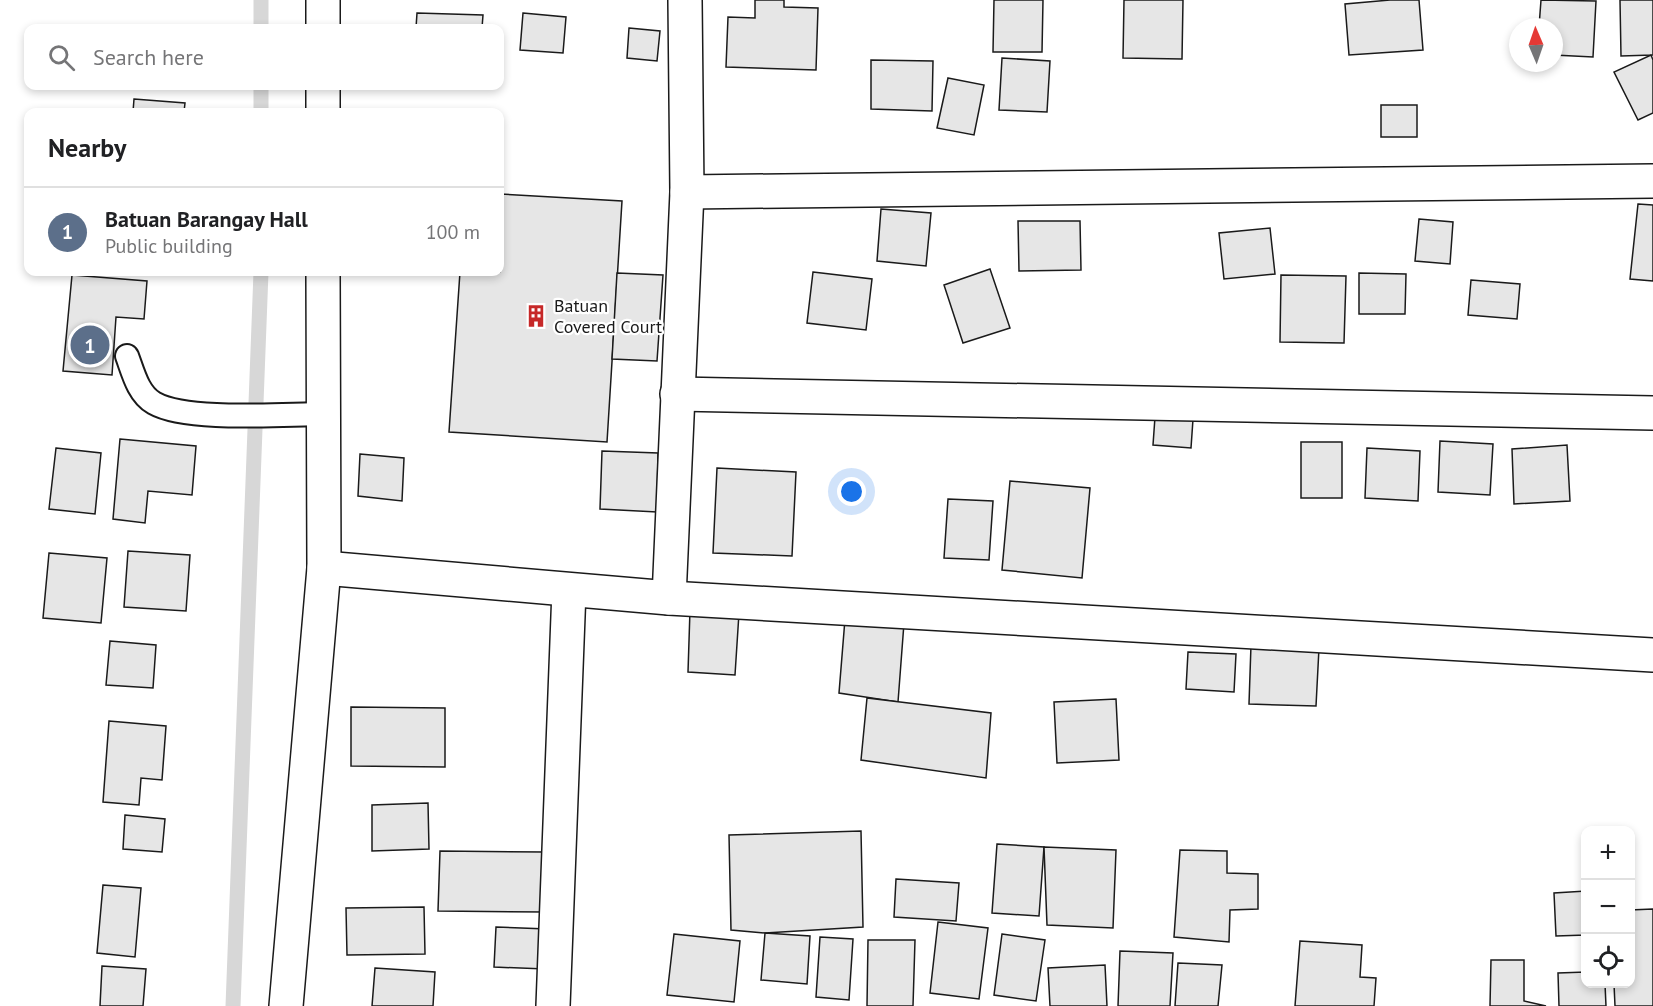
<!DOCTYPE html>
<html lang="en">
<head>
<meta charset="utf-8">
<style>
	body { margin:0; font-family:"PT Sans",sans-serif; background:#f6f6f6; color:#202124 }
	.controls { position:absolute; right:18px; bottom:18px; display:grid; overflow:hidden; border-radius:12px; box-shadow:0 3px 9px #0003 }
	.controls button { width:54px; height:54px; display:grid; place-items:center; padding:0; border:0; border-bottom:2px solid #e0e0e0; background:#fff; color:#202124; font:30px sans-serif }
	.compass { position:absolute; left:1509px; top:18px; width:54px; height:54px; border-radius:50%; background:#fff; box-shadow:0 3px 9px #0003; rotate:358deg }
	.you { position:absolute; left:852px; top:492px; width:21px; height:21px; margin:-15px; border:4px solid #fff; border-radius:50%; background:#1a73e8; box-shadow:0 0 0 9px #1a73e833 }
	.badge { display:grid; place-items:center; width:39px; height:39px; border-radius:50%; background:#111827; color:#fff; font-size:20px; font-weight:700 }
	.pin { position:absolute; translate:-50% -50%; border:3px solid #fff; box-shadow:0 2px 6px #0006 }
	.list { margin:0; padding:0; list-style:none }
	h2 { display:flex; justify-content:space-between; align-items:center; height:78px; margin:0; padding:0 24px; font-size:26px }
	h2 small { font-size:20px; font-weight:400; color:#757577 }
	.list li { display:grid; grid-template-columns:39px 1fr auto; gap:18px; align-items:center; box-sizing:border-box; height:90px; padding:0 24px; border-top:2px solid #e0e0e0 }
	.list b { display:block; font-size:22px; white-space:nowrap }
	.list p { margin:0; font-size:20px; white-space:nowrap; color:#757577 }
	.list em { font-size:20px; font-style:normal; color:#757577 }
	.icon { flex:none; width:33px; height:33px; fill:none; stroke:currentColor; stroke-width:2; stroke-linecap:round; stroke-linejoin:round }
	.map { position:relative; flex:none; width:1653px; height:1006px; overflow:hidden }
	.search { position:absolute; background:#fff; box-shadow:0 3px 9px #0003; left:24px; top:24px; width:480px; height:66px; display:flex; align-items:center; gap:15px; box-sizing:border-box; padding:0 21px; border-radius:12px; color:#757577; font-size:22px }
	.panel { position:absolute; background:#fff; box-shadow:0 3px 9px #0003; left:24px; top:108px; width:480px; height:168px; border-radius:12px }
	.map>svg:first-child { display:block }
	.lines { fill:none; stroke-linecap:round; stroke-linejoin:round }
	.stream { stroke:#d7d7d7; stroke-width:15 }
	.building { fill:#e6e6e6; stroke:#1a1a1a; stroke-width:1.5 }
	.lane-casing { stroke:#1a1a1a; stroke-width:26 }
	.street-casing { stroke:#1a1a1a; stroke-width:36 }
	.lane { stroke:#fff; stroke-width:22 }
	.street { stroke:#fff; stroke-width:33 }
	.labels { text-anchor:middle; stroke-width:4.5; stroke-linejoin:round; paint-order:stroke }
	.poi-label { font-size:18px; fill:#1a1a1a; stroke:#fff; text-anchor:start }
</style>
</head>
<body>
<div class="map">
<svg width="1653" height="1006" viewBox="0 0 1653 1006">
	<rect width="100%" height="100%" fill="#fff"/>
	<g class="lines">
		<g class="stream">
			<polyline points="261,0 261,28"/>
			<polyline points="261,86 261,112"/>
			<polyline points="233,1006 261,272"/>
		</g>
	</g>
	<g class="building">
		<polygon points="755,0 784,0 784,7 818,8 816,70 726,67 728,17 755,18"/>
		<polygon points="994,0 1043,0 1042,52 993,52"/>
		<polygon points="1124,0 1183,0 1182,59 1123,58"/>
		<polygon points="1390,0 1419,0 1423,50 1349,55 1345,4"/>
		<polygon points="1541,0 1596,1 1593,57 1554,55 1554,27 1539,27"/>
		<polygon points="1620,0 1653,0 1653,55 1621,56"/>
		<polygon points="417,13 483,15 482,28 416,28"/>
		<polygon points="523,13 566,17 563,53 520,50"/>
		<polygon points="629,28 660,31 657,61 627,58"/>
		<polygon points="1651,55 1653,60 1653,113 1638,120 1614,72"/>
		<polygon points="1002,58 1050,61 1047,112 999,110"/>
		<polygon points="871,60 933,61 932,111 871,109"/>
		<polygon points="948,78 984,85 974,135 937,128"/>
		<polygon points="134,99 185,103 184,112 133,112"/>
		<rect x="1381" y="105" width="36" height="32"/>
		<polygon points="500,194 622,201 607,442 449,432 460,272 500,272"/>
		<polygon points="1638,204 1653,205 1653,281 1630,279"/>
		<polygon points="881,209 931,213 926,266 877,261"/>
		<polygon points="1419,219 1453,222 1450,264 1415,261"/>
		<polygon points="1018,221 1080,221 1081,270 1019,271"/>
		<polygon points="1270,228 1275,274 1224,279 1219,233"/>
		<polygon points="990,269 1010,328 963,343 944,285"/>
		<polygon points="813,272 872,279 866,330 807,323"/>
		<polygon points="617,273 663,275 657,361 612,359"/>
		<polygon points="1359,273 1406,274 1405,314 1359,314"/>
		<polygon points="72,275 147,281 144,319 116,317 112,375 63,371"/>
		<polygon points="1281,275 1346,276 1344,343 1280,342"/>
		<polygon points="1471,280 1520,284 1517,319 1468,315"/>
		<polygon points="1156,403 1194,405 1191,448 1153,445"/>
		<polygon points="120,439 196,446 192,495 148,491 145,523 113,519"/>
		<polygon points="1440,441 1493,444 1490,495 1438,492"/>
		<rect x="1301" y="442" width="41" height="56"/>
		<polygon points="1567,445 1570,501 1514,504 1512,449"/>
		<polygon points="56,448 101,453 95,514 49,509"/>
		<polygon points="1367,448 1420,451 1418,501 1365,498"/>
		<polygon points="602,451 658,453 657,512 600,509"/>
		<polygon points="360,454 404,458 402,501 358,496"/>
		<polygon points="717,468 796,472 792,556 713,553"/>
		<polygon points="1010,481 1090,488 1082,578 1002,570"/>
		<polygon points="948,499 993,501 989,560 944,558"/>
		<polygon points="128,551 190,555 186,611 124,607"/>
		<polygon points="49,553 107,558 101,623 43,618"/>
		<polygon points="690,610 739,613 735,675 688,672"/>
		<polygon points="845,619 904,623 898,702 839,693"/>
		<polygon points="110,641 156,645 153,688 106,685"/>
		<polygon points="1251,645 1319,648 1316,706 1249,704"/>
		<polygon points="1188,652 1236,654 1234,692 1186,689"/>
		<polygon points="867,698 991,713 986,778 861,760"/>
		<polygon points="1116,699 1119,760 1057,763 1054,702"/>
		<polygon points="351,707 445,708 445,767 351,766"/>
		<polygon points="109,721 166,726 162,780 141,778 139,805 103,802"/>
		<polygon points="428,803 429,849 372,851 372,805"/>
		<polygon points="125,815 165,819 162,852 123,849"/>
		<polygon points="861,831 863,927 765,933 731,930 729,835"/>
		<polygon points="997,844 1044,847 1039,916 992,913"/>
		<polygon points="1044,847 1116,850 1113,928 1047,925"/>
		<polygon points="1180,850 1227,851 1227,873 1258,874 1258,909 1230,910 1229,942 1174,937"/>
		<polygon points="440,851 545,852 545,912 438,911"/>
		<polygon points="896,879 959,883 956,921 894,917"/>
		<polygon points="103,885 141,888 135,957 97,953"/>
		<polygon points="1586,891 1586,935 1556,936 1554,893"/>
		<polygon points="424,907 425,954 347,955 346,908"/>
		<polygon points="1653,909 1653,1006 1615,1006 1614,984 1630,984 1630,910"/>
		<polygon points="938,922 988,928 979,999 930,993"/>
		<polygon points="496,927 547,929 545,969 494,967"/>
		<polygon points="765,933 810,936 807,984 761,980"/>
		<polygon points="674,934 740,941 734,1002 667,995"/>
		<polygon points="1002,934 1045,940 1036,1001 994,995"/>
		<polygon points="820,937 853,939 849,1000 816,997"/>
		<polygon points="868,940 915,940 913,1006 867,1006"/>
		<polygon points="1300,941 1362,945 1360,977 1376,978 1374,1006 1295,1006"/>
		<polygon points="1120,951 1173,953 1170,1006 1118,1006"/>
		<polygon points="1491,960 1524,960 1524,1001 1546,1006 1490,1006"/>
		<polygon points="1178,963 1222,965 1218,1006 1175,1006"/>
		<polygon points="1105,965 1107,1006 1050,1006 1048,968"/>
		<polygon points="102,966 146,969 143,1006 100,1006"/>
		<polygon points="375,968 435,972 433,1006 372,1006"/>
		<polygon points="1586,972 1586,984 1605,984 1606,1006 1559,1006 1558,973"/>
	</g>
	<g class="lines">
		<g class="lane-casing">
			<path id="lane" d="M127 356C133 372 138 394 154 403 187 422 283 414 324 414"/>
		</g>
		<g class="street-casing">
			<g id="street">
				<polyline points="323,0 323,28"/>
				<polyline points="323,86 323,112"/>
				<polyline points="687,192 1653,181"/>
				<polyline points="677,394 1653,413"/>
				<polyline points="324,568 669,598 1653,655"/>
				<polyline points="669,598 687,192 685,0"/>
				<polyline points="286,1006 324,568 323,272"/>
				<polyline points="553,1006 569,590"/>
			</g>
		</g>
		<use href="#lane" class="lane"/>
		<use href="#street" class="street"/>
	</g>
	<defs>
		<g id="building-bare" transform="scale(1.8)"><path d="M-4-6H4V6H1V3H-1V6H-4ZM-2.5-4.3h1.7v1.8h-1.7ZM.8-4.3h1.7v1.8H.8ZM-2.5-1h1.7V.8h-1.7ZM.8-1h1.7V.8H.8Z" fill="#c62828" stroke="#fff" stroke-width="2.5" paint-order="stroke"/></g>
	</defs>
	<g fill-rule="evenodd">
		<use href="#building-bare" x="536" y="316"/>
	</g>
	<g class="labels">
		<g class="poi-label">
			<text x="554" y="312">Batuan<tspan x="554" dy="21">Covered Court</tspan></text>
		</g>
	</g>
</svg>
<div class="controls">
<button>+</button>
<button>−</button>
<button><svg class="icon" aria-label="locate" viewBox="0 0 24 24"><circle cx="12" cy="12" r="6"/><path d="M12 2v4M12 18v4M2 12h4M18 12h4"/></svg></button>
</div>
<svg class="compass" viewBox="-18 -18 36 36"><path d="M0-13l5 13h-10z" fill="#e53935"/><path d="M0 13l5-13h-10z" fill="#757577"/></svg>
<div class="you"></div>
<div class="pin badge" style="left:90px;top:345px;background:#5c6f8a">1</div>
<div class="search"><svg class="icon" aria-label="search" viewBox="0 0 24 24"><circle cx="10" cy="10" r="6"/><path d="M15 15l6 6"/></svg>Search here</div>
<section class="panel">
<h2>Nearby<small></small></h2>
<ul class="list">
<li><span class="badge" style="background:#5c6f8a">1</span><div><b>Batuan Barangay Hall</b><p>Public building</p></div><em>100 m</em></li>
</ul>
</section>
</div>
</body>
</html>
